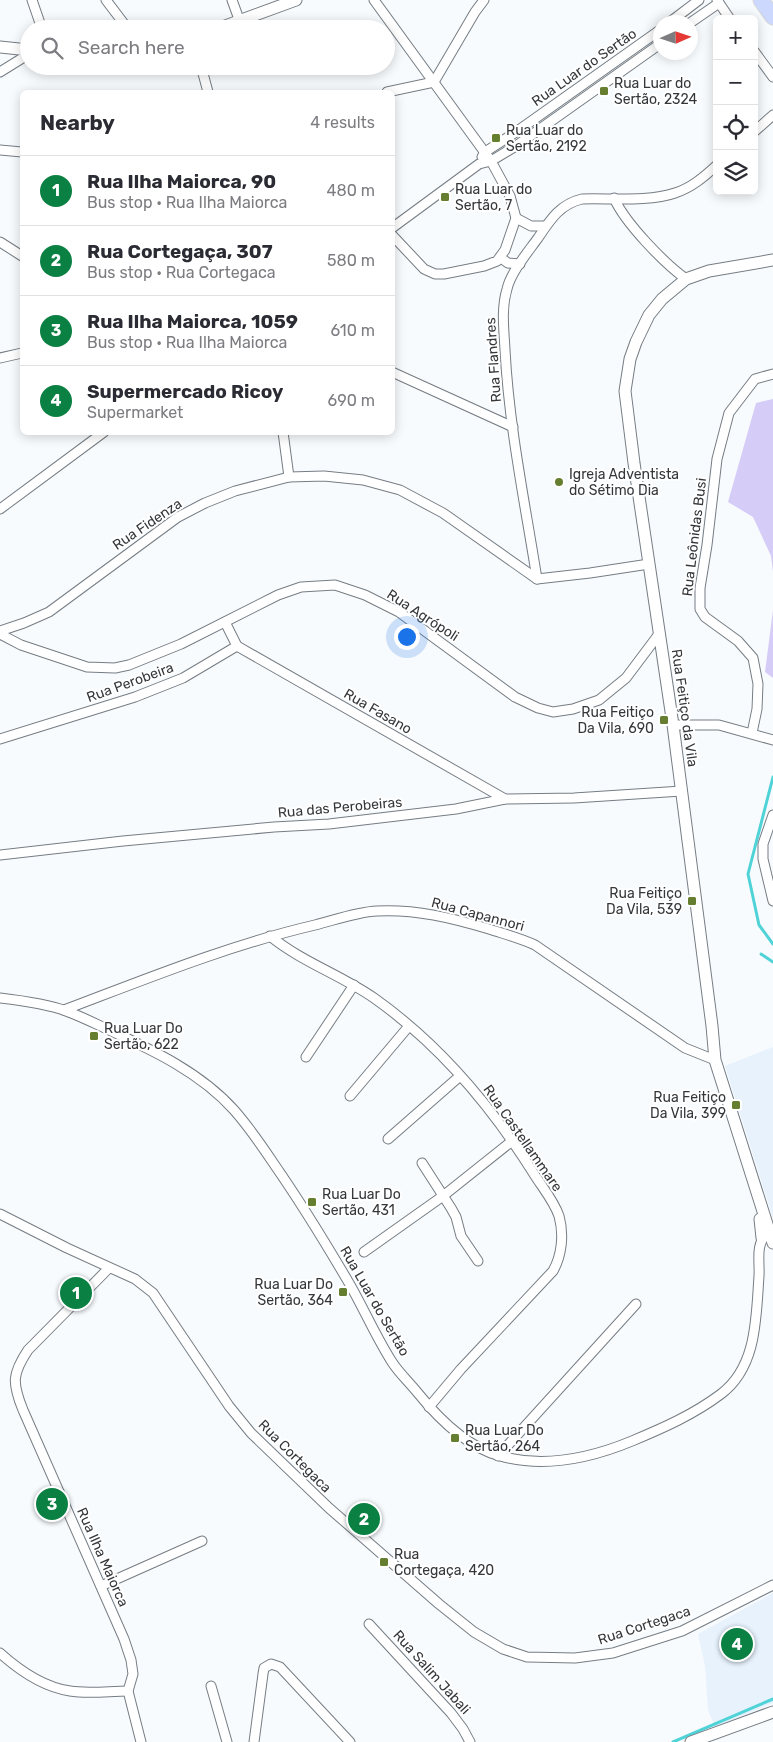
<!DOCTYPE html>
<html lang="en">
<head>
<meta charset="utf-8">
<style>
	body { margin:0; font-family:Rubik,sans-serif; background:#f2f2f3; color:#2b2b33 }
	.controls { position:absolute; right:15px; top:15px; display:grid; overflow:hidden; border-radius:8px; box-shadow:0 2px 12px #0003 }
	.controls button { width:45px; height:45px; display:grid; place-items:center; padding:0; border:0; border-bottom:1px solid #e1e1e2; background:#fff; color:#2b2b33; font:25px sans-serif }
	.compass { position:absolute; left:653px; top:15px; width:45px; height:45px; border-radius:50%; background:#fff; box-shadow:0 2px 12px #0003; rotate:87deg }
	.you { position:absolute; left:406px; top:636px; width:18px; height:18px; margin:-12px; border:4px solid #fff; border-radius:50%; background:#1a73e8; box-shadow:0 0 0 8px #1a73e833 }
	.badge { display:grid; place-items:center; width:32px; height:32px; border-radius:50%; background:#0b8043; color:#fff; font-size:16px; font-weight:700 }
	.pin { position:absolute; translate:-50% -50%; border:2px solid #fff; box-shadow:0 1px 5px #0006 }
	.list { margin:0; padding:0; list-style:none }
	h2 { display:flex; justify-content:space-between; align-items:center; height:65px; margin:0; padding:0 20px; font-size:21px }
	h2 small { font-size:16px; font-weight:400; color:#7c7c81 }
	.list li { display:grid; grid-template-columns:32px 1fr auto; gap:15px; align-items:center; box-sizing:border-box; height:70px; padding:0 20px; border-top:1px solid #e1e1e2 }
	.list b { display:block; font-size:19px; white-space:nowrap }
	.list p { margin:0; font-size:16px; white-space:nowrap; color:#7c7c81 }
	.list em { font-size:16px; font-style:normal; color:#7c7c81 }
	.icon { flex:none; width:28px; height:28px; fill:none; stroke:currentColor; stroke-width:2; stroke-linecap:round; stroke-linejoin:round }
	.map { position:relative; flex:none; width:773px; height:1742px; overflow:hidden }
	.search { position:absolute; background:#fff; box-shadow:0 2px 12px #0003; left:20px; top:20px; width:375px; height:55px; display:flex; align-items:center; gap:12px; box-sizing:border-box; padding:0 18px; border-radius:28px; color:#7c7c81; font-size:19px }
	.panel { position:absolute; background:#fff; box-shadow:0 2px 12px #0003; left:20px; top:90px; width:375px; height:345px; border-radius:8px }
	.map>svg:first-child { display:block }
	.built { fill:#e7f2fd }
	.green { fill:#d5ccf7 }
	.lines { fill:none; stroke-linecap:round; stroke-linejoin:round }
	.stream { stroke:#4fd3d7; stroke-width:3 }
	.minor-casing { stroke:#757d84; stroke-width:11 }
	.tertiary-casing { stroke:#757d84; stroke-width:13 }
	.primary-casing { stroke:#d7d7d8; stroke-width:17 }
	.minor { stroke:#fff; stroke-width:9 }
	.tertiary { stroke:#fff; stroke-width:11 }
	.primary { stroke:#ccd8fe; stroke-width:15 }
	.poi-dot { fill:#657e30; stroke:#fff; stroke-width:2 }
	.labels { text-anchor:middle; stroke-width:4; stroke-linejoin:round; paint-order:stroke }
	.street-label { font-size:14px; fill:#35383b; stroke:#fff }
	.poi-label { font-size:14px; fill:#35383b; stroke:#fff; text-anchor:start }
</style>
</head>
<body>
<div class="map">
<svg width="773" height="1742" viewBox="0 0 773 1742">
	<rect width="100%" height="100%" fill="#f8fbfe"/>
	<g class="built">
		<polygon points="773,1047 773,1218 725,1066"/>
		<polygon points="773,1593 773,1703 715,1727 708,1710 705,1666 698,1634"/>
	</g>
	<g class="green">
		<polygon points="773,399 773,572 771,556 753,517 728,502 756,403"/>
		<polygon points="773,610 773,678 765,672"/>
	</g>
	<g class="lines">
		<g class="stream">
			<polyline points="773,777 748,874 759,925 773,944"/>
			<polyline points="761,954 773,962"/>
			<polyline points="673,1742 773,1699"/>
		</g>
		<g class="minor-casing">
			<g id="minor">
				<polyline points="32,0 42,29"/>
				<polyline points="106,0 128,29"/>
				<polyline points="232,0 240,22"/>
				<polyline points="374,0 491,161 510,196 516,218 505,250 497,261 484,266 444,274 435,274 424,269 392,235"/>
				<polyline points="717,0 730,19"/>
				<polyline points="670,22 699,0"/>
				<polyline points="690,23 719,3"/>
				<polyline points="754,51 773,77"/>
				<polyline points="201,66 208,92"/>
				<polyline points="0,72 29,54"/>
				<polyline points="387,92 434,82 475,12 484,0"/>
				<polyline points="754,132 773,115"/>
				<polyline points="0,150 22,152"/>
				<polyline points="482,157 485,152 516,132 660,30"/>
				<path d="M614 198C625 223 664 263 686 279"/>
				<polyline points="516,218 531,226 545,226"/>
				<polyline points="392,228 479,164 491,161 516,146 660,44"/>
				<polyline points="0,242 22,256"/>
				<polyline points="501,258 508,263 520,264"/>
				<polyline points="0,358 22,353"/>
				<polyline points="392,372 513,427"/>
				<polyline points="283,432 289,477"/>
				<polyline points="0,509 104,432"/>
				<path d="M649 564 590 573 537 579C525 503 509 427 505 350 504 330 501 309 507 289 511 272 528 252 538 238 550 220 560 204 582 199 609 198 650 202 675 193 691 188 704 177 717 165"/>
				<polyline points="0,631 24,623 49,612 178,517 205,503 235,491 289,477 324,476 363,480 400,490 443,513 537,579"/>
				<polyline points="0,634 21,645 87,667 115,668 129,665 181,644 278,595 301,587 335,585 365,595 399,612 515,697 538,708 553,712 573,709 599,700 626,678 659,634"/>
				<polyline points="237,646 505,799"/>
				<polyline points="673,725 719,725 773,740"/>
				<polyline points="752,733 757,709 758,684 753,658 738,641 705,617 700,609 700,588 707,545 717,459 729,413 755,379 773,374"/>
				<polyline points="0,739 135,697 183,678 237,646 225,622"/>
				<polyline points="773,815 763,844 763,859 773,901"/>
				<polyline points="0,855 123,841 274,827 329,824 456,809 505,799 574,798 682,791"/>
				<path d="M270 936C302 962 341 975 374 998 439 1044 492 1107 534 1174 542 1187 554 1201 559 1216 564 1234 562 1255 553 1271L461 1369 429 1407"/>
				<path d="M0 998C17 1000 50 1005 66 1011 80 1016 94 1023 107 1029 152 1050 200 1072 234 1110 249 1127 262 1146 274 1164 301 1203 325 1242 349 1283 364 1309 376 1337 392 1362 399 1373 409 1382 417 1392 438 1418 466 1447 500 1456 543 1468 591 1458 632 1441 663 1428 693 1415 721 1394 757 1367 756 1318 759 1276 760 1262 755 1244 767 1234"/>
				<path d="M64 1010C146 979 229 945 315 925 335 920 356 912 377 911 416 909 452 918 489 929 504 934 520 938 535 945L685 1048 715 1060"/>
				<polyline points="306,1057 354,985"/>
				<polyline points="350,1096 409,1026"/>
				<polyline points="388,1139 460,1076"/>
				<polyline points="422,1163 451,1208 456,1217 461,1236 478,1261"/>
				<polyline points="0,1214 67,1248 135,1279 153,1293 229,1406 251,1433 329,1508 439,1604 474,1632 503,1649 527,1657 575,1658 613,1653 682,1631 773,1585"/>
				<polyline points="364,1252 443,1196 512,1141"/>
				<path d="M109 1268 28 1350C12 1374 12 1383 23 1410L124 1639 131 1660 133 1674 128 1691 141 1742"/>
				<polyline points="498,1456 636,1304"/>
				<polyline points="101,1586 202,1541"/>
				<polyline points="369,1624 451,1713 463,1729 470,1742"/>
				<path d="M0 1653C20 1671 43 1687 70 1691 88 1694 110 1691 128 1691"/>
				<polyline points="211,1686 227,1742"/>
				<polyline points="254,1742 263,1674 264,1668 271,1664 280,1667 350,1742"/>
			</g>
		</g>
		<g class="tertiary-casing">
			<g id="tertiary">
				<polyline points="217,29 296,0"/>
				<polyline points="0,47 29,50"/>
				<polyline points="773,260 709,271 686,279 662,299 649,315 636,342 630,359 625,391 634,463 673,725 712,1026 715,1060 773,1243"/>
				<polyline points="760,1219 762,1238"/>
				<polyline points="691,1742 773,1712"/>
			</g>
		</g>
		<g class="primary-casing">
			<polyline id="primary" points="761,0 773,17"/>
		</g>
		<use href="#minor" class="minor"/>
		<use href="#tertiary" class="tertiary"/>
		<use href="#primary" class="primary"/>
	</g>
	<g class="poi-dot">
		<rect x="599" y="86" width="10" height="10" rx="2.5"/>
		<rect x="491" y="133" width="10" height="10" rx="2.5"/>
		<rect x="440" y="192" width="10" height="10" rx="2.5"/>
		<circle cx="559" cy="482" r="5"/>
		<rect x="659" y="715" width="10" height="10" rx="2.5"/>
		<rect x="687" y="896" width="10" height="10" rx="2.5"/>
		<rect x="89" y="1031" width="10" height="10" rx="2.5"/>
		<rect x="731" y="1100" width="10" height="10" rx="2.5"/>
		<rect x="307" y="1197" width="10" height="10" rx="2.5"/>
		<rect x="338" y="1287" width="10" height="10" rx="2.5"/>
		<rect x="450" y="1433" width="10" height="10" rx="2.5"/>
		<rect x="379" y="1557" width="10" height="10" rx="2.5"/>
	</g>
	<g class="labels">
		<g class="street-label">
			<text transform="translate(584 67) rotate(-35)" y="5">Rua Luar do Sertão</text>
			<text transform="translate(493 360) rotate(-94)" y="5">Rua Flandres</text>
			<text transform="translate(147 524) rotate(-34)" y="5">Rua Fidenza</text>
			<text transform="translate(694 537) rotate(-83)" y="5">Rua Leônidas Busi</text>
			<text transform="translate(423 615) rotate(33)" y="5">Rua Agrópoli</text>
			<text transform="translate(130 682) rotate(-20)" y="5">Rua Perobeira</text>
			<text transform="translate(685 708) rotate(82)" y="5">Rua Feitiço da Vila</text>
			<text transform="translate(378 711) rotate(30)" y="5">Rua Fasano</text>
			<text transform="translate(340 807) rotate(-5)" y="5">Rua das Perobeiras</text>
			<text transform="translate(478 914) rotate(15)" y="5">Rua Capannori</text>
			<text transform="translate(523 1138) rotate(55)" y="5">Rua Castellammare</text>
			<text transform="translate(375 1301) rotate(60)" y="5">Rua Luar do Sertão</text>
			<text transform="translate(295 1456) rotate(45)" y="5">Rua Cortegaca</text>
			<text transform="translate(103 1557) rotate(66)" y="5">Rua Ilha Maiorca</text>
			<text transform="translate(644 1625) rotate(-18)" y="5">Rua Cortegaca</text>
			<text transform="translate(432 1672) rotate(48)" y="5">Rua Salim Jabali</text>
		</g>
		<g class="poi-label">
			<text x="614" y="88">Rua Luar do<tspan x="614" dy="16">Sertão, 2324</tspan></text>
			<text x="506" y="135">Rua Luar do<tspan x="506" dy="16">Sertão, 2192</tspan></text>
			<text x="455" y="194">Rua Luar do<tspan x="455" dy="16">Sertão, 7</tspan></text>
			<text x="569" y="479">Igreja Adventista<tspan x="569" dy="16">do Sétimo Dia</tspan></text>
			<text x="654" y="717" text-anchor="end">Rua Feitiço<tspan x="654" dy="16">Da Vila, 690</tspan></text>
			<text x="682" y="898" text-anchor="end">Rua Feitiço<tspan x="682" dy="16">Da Vila, 539</tspan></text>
			<text x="104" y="1033">Rua Luar Do<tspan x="104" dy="16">Sertão, 622</tspan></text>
			<text x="726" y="1102" text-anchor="end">Rua Feitiço<tspan x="726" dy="16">Da Vila, 399</tspan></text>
			<text x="322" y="1199">Rua Luar Do<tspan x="322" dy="16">Sertão, 431</tspan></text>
			<text x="333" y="1289" text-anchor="end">Rua Luar Do<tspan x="333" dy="16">Sertão, 364</tspan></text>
			<text x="465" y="1435">Rua Luar Do<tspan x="465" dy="16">Sertão, 264</tspan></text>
			<text x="394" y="1559">Rua<tspan x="394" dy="16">Cortegaça, 420</tspan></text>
		</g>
	</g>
</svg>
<div class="controls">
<button>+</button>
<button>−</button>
<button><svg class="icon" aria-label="locate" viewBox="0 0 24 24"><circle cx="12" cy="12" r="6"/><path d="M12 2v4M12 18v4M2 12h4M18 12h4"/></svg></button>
<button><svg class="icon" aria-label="layers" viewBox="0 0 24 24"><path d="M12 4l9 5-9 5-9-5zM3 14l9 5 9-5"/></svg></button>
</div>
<svg class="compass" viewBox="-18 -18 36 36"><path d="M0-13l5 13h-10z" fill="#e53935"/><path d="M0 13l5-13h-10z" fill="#7c7c81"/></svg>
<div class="you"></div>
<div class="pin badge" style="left:76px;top:1293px">1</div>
<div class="pin badge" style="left:364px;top:1519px">2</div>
<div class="pin badge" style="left:52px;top:1504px">3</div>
<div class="pin badge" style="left:737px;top:1644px">4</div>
<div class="search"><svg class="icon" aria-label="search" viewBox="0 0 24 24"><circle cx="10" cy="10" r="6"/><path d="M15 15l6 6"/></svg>Search here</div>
<section class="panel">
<h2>Nearby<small>4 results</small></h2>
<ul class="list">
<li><span class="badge">1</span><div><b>Rua Ilha Maiorca, 90</b><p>Bus stop · Rua Ilha Maiorca</p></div><em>480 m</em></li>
<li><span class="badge">2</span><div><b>Rua Cortegaça, 307</b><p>Bus stop · Rua Cortegaca</p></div><em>580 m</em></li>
<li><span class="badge">3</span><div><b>Rua Ilha Maiorca, 1059</b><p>Bus stop · Rua Ilha Maiorca</p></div><em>610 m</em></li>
<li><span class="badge">4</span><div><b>Supermercado Ricoy</b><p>Supermarket</p></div><em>690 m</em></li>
</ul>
</section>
</div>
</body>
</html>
